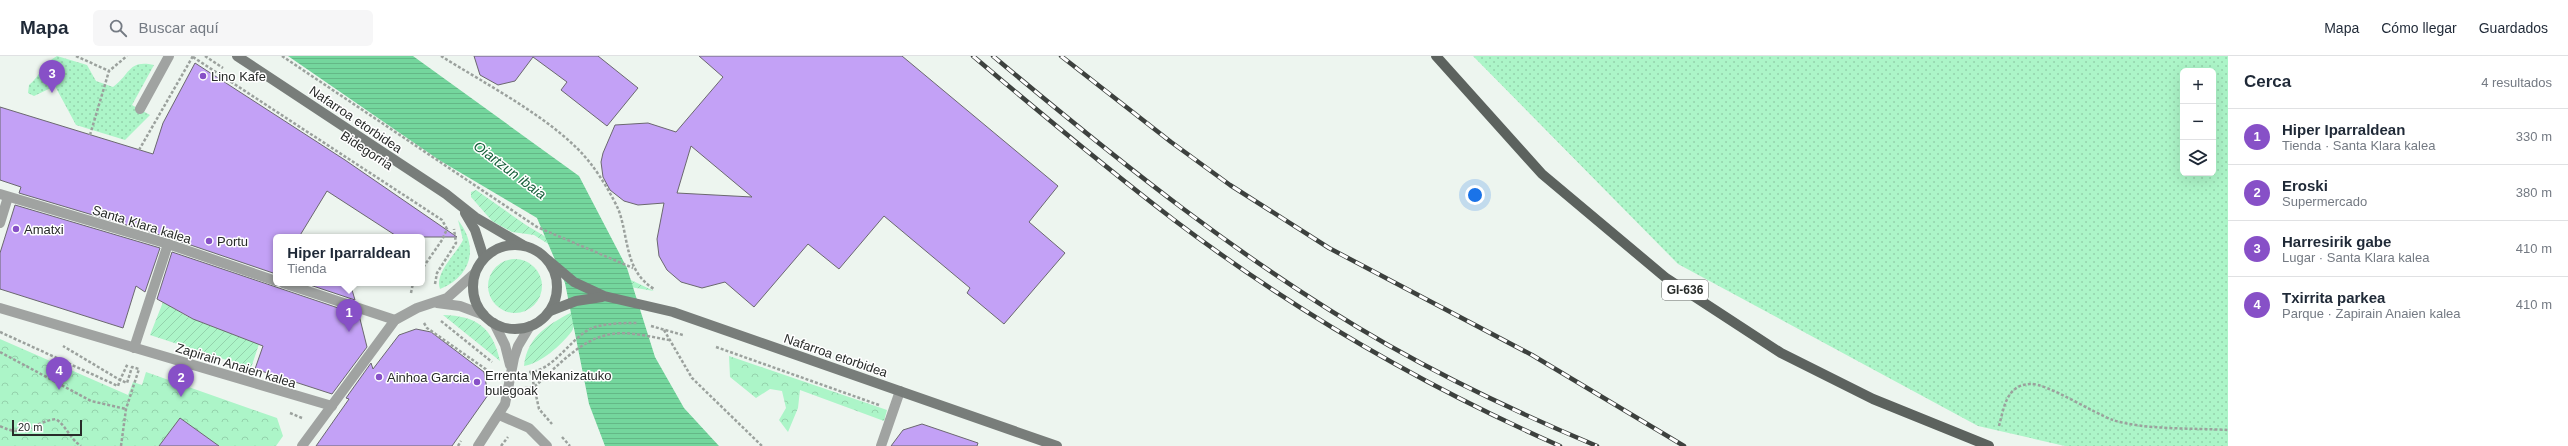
<!DOCTYPE html>
<html lang="es">
<head>
<meta charset="utf-8">
<style>
	body { margin:0; font-family:Helvetica,sans-serif; background:#f6f6f7; color:#1f2937 }
	.controls { position:absolute; right:12px; top:12px; display:grid; overflow:hidden; border-radius:6px; box-shadow:0 4px 16px #0002 }
	.controls button { width:36px; height:36px; display:grid; place-items:center; padding:0; border:0; border-bottom:1px solid #e0e1e3; background:#fff; color:#1f2937; font:20px sans-serif }
	.scale { position:absolute; left:12px; bottom:10px; width:70px; box-sizing:border-box; padding-left:4px; border:2px solid #282b29; border-top:0; font-size:11px; line-height:14px; white-space:nowrap; color:#282b29; -webkit-text-stroke:3px #fff; paint-order:stroke }
	.you { position:absolute; left:1475px; top:139px; width:14px; height:14px; margin:-10px; border:3px solid #fff; border-radius:50%; background:#1a73e8; box-shadow:0 0 0 6px #1a73e833 }
	.badge { display:grid; place-items:center; width:26px; height:26px; border-radius:50%; background:#8750c7; color:#fff; font-size:13px; font-weight:700 }
	.pin { position:absolute; translate:-50% -33px; filter:drop-shadow(0 1px 2px #0008) }
	.pin::after { content:''; position:absolute; top:21px; width:14px; height:12px; background:inherit; clip-path:polygon(0 0,100% 0,50% 100%) }
	.popup { position:absolute; left:273px; top:178px; width:152px; height:52px; box-sizing:border-box; display:grid; place-content:center; border-radius:6px; background:#fff; filter:drop-shadow(0 1px 3px #0005); font-size:13px; white-space:nowrap; color:#747a83 }
	.popup b { font-size:15px; color:#1f2937 }
	.popup::after { content:''; position:absolute; left:50%; top:100%; margin-left:-8px; border:8px solid transparent; border-top-color:#fff }
	.list { margin:0; padding:0; list-style:none }
	h2 { display:flex; justify-content:space-between; align-items:center; height:52px; margin:0; padding:0 16px; font-size:17px }
	h2 small { font-size:13px; font-weight:400; color:#747a83 }
	.list li { display:grid; grid-template-columns:26px 1fr auto; gap:12px; align-items:center; box-sizing:border-box; height:56px; padding:0 16px; border-top:1px solid #e0e1e3 }
	.list b { display:block; font-size:15px; white-space:nowrap }
	.list p { margin:0; font-size:13px; white-space:nowrap; color:#747a83 }
	.list em { font-size:13px; font-style:normal; color:#747a83 }
	.icon { flex:none; width:22px; height:22px; fill:none; stroke:currentColor; stroke-width:2; stroke-linecap:round; stroke-linejoin:round }
	.map { position:relative; flex:none; width:2228px; height:390px; overflow:hidden }
	header { display:flex; align-items:center; gap:24px; box-sizing:border-box; height:56px; padding:0 20px; background:#fff; border-bottom:1px solid #e0e1e3 }
	header strong { font-size:19px }
	nav { display:flex; gap:22px; margin-inline-start:auto; font-size:14px }
	.search { width:280px; height:36px; background:#f6f6f7; display:flex; align-items:center; gap:10px; box-sizing:border-box; padding:0 14px; border-radius:6px; color:#747a83; font-size:15px }
	main { display:flex }
	aside { flex:1; background:#fff }
	.map>svg:first-child { display:block }
	.grass { fill:url(#grass-dots); fill-rule:evenodd }
	.park { fill:url(#park-crowns) }
	.garden { fill:url(#garden-furrows) }
	.water { fill:url(#water-rules) }
	.building { fill:#c3a1f6; stroke:#6b686f; fill-rule:evenodd }
	.lines { fill:none; stroke-linecap:round; stroke-linejoin:round }
	.path { stroke:#9ba19d; stroke-width:2.5; stroke-dasharray:3 2; stroke-linecap:butt }
	.lane { stroke:#a0a3a1; stroke-width:10 }
	.street { stroke:#a0a3a1; stroke-width:10 }
	.secondary { stroke:#787d7a; stroke-width:10 }
	.primary { stroke:#5c625e; stroke-width:10 }
	.rail-casing { stroke:#3d413e; stroke-width:4.5 }
	.rail { stroke:#fff; stroke-width:3; stroke-dasharray:9; stroke-linecap:butt }
	.poi-dot { fill:#8750c7; stroke:#fff; stroke-width:1.5 }
	.labels { text-anchor:middle; stroke-width:3; stroke-linejoin:round; paint-order:stroke }
	.shield { fill:#fff; stroke:#686b69; stroke-width:1 }
	.shield-label { font-size:12px; font-weight:bold; fill:#282b29 }
	.poi-label { font-size:13px; fill:#282b29; stroke:#fff; text-anchor:start }
	.street-label { font-size:13px; fill:#282b29; stroke:#fff }
	.water-label { font-size:14px; font-style:italic; fill:#165f3a; stroke:#fff }
</style>
</head>
<body>
<header>
<strong>Mapa</strong>
<div class="search"><svg class="icon" aria-label="search" viewBox="0 0 24 24"><circle cx="10" cy="10" r="6"/><path d="M15 15l6 6"/></svg>Buscar aquí</div>
<nav><a>Mapa</a><a>Cómo llegar</a><a>Guardados</a></nav>
</header>
<main>
<div class="map">
<svg width="2228" height="390" viewBox="0 0 2228 390">
	<defs>
		<pattern id="grass-dots" width="8" height="8" patternUnits="userSpaceOnUse"><rect width="8" height="8" fill="#acf5c8"/><path d="M2 2h.1M6 6h.1" fill="none" stroke="#94d2ac" stroke-width="1.8" stroke-linecap="round"/></pattern>
		<pattern id="park-crowns" width="20" height="18" patternUnits="userSpaceOnUse"><rect width="20" height="18" fill="#acf5c8"/><path d="M2 6a3 3 0 1 1 6 0M12 15a3 3 0 1 1 6 0" fill="none" stroke="#94d2ac"/></pattern>
		<pattern id="garden-furrows" width="10" height="10" patternUnits="userSpaceOnUse"><rect width="10" height="10" fill="#acf5c8"/><path d="M-1 1l2-2M0 10L10 0M9 11l2-2" fill="none" stroke="#94d2ac"/></pattern>
		<pattern id="water-rules" width="6" height="5" patternUnits="userSpaceOnUse"><rect width="6" height="5" fill="#74d69d"/><path d="M0 2.5h6" fill="none" stroke="#64b887"/></pattern>
	</defs>
	<rect width="100%" height="100%" fill="#edf5ef"/>
	<g class="grass">
		<path d="M57 0 87 9 96 25 113 31C130 19 128 3 154 9L132 49 150 59 125 84 76 69 55 30 34 40 28 37 29 29C40 20 43 7 57 0Z"/>
		<path d="M1473 0H2228V390H2065L1978 370 1678 208ZM2183 15H2213V117H2183Z"/>
		<path d="M458 164C479 191 472 220 440 233 434 217 457 197 463 184Z"/>
	</g>
	<g class="park">
		<polygon points="0,283 128,339 133,326 142,329 146,316 277,362 283,380 276,390 219,390 180,363 159,390 0,390"/>
		<polygon points="729,300 887,354 884,365 800,334 798,352 788,376 779,364 786,352 782,335 770,333 756,342 730,321"/>
	</g>
	<g class="garden">
		<polygon points="476,134 526,169 566,193 654,235 612,228 534,179 512,176 492,165 471,141 471,136"/>
		<circle cx="515" cy="230" r="27"/>
		<polygon points="163,246 188,261 259,288 251,312 150,279"/>
		<path d="M576 254C575 260 575 270 572 275 561 289 542 307 524 310 527 279 551 267 576 254Z"/>
		<path d="M443 259C477 260 492 271 500 305Z"/>
	</g>
	<polygon class="water" points="288,0 413,0 579,120 627,212 655,301 684,352 719,390 605,390 589,348 565,227 537,162 439,104"/>
	<g class="building">
		<polygon points="474,0 598,0 638,32 607,70 561,34 567,26 533,1 515,25 498,29 480,19"/>
		<path d="M699 0H902L1058 130 1029 166 1065 197 1004 268 967 237 970 232 884 160 839 213 808 188 754 251 725 226 702 232 681 226 667 214 659 200 657 183 664 147 638 149 624 145 610 134 603 121 601 106 603 97 615 69 648 67 676 76 723 21ZM691 90 752 141 677 137Z"/>
		<polygon points="195,7 345,104 457,181 398,181 327,135 299,181 276,181 276,218 170,182 19,137 21,131 0,124 0,51 153,98 163,67"/>
		<polygon points="15,149 160,192 145,236 136,230 123,272 0,233 0,197"/>
		<polygon points="172,196 359,259 367,291 332,338 255,313 263,290 193,263 157,243"/>
		<polygon points="304,227 350,227 355,244"/>
		<polygon points="416,273 431,276 484,316 488,339 452,390 316,390 349,343 346,342 371,307 373,313 399,279"/>
		<polygon points="180,362 219,390 159,390"/>
		<polygon points="922,368 978,387 977,390 891,390 903,374"/>
	</g>
	<g class="lines">
		<g class="path">
			<polyline points="76,0 109,15"/>
			<polyline points="205,0 223,12"/>
			<polyline points="282,0 537,171 633,212"/>
			<path d="M441 0C487 29 559 66 591 108 601 121 613 141 619 155 629 184 625 215 654 233"/>
			<polyline points="193,1 442,164 447,173 442,184 422,213"/>
			<polyline points="90,79 109,15 127,0"/>
			<polyline points="139,94 193,0"/>
			<polyline points="435,228 437,217 456,187 454,173"/>
			<polyline points="411,237 413,227"/>
			<polyline points="441,265 492,306"/>
			<polyline points="424,267 427,272 487,314 492,324"/>
			<polyline points="651,270 683,279"/>
			<polyline points="664,274 692,322 762,390"/>
			<polyline points="0,276 118,330 120,324 63,290"/>
			<polyline points="716,291 879,349"/>
			<polyline points="0,296 91,345 126,353"/>
			<path d="M529 316C554 315 570 282 592 272 606 267 623 267 638 267"/>
			<polyline points="531,316 539,353 552,368"/>
			<path d="M525 332 534 331C556 312 581 282 612 278 630 275 651 281 669 284"/>
			<polyline points="290,357 302,362"/>
			<path d="M0 370C25 383 33 366 56 363 67 371 70 383 81 390"/>
			<path d="M1999 370C2004 352 2006 329 2030 328 2047 327 2093 357 2113 364 2143 374 2195 372 2228 374"/>
			<polyline points="562,381 570,390"/>
			<polyline points="121,390 126,353 139,313 132,311 127,327 120,324 128,307"/>
			<polyline points="458,390 461,385"/>
			<polyline points="501,390 508,381"/>
		</g>
		<g class="lane">
			<polyline points="140,53 169,0"/>
			<polyline points="499,359 529,372 547,390"/>
			<polyline points="881,390 900,335"/>
		</g>
		<g class="street">
			<polyline points="0,138 168,188 276,225"/>
			<polyline points="0,167 8,141"/>
			<polyline points="283,227 395,264"/>
			<polyline points="437,247 460,250 484,259"/>
			<polyline points="0,252 332,350"/>
			<polyline points="494,267 505,289 510,309"/>
			<polyline points="134,292 168,188"/>
			<polyline points="302,390 395,264 417,252 447,242 475,217"/>
			<polyline points="478,390 505,348 514,302 518,290 530,270"/>
		</g>
		<g class="secondary">
			<polyline points="237,0 446,138 475,161 523,189"/>
			<polyline points="465,157 475,174 484,202"/>
			<circle cx="515" cy="231" r="42"/>
			<polyline points="548,204 574,226 604,240 673,256 1057,390"/>
			<polyline points="550,255 576,245 602,241"/>
		</g>
		<polyline class="primary" points="1436,0 1542,118 1666,222 1781,297 1873,343 1989,390"/>
		<g class="rail-casing">
			<g id="rail">
				<path d="M973 0C1039 56 1105 111 1174 164 1293 254 1424 330 1560 390"/>
				<path d="M993 0C1118 105 1246 208 1388 289 1455 327 1525 360 1597 390"/>
				<polyline points="1061,0 1171,86 1230,129 1329,192 1532,299 1684,390"/>
			</g>
		</g>
		<use href="#rail" class="rail"/>
	</g>
	<g class="poi-dot">
		<circle cx="203" cy="20" r="4"/>
		<circle cx="16" cy="173" r="4"/>
		<circle cx="209" cy="185" r="4"/>
		<circle cx="379" cy="321" r="4"/>
		<circle cx="477" cy="326" r="4"/>
	</g>
	<g class="labels">
		<rect class="shield" x="1662" y="224" width="46" height="20" rx="3"/>
		<g class="shield-label">
			<text x="1685" y="238">GI-636</text>
		</g>
		<g class="poi-label">
			<text x="211" y="25">Lino Kafe</text>
			<text x="24" y="178">Amatxi</text>
			<text x="217" y="190">Portu</text>
			<text x="485" y="324">Errenta Mekanizatuko<tspan x="485" dy="15">bulegoak</tspan></text>
			<text x="387" y="326">Ainhoa Garcia</text>
		</g>
		<g class="street-label">
			<text transform="translate(356 63) rotate(34)" y="5">Nafarroa etorbidea</text>
			<text transform="translate(367 94) rotate(33)" y="5">Bidegorria</text>
			<text transform="translate(142 168) rotate(17)" y="5">Santa Klara kalea</text>
			<text transform="translate(836 299) rotate(19)" y="5">Nafarroa etorbidea</text>
			<text transform="translate(236 309) rotate(17)" y="5">Zapirain Anaien kalea</text>
		</g>
		<g class="water-label">
			<text transform="translate(510 114) rotate(37)" y="5">Oiartzun ibaia</text>
		</g>
	</g>
</svg>
<div class="controls">
<button>+</button>
<button>−</button>
<button><svg class="icon" aria-label="layers" viewBox="0 0 24 24"><path d="M12 4l9 5-9 5-9-5zM3 14l9 5 9-5"/></svg></button>
</div>
<div class="scale">20 m</div>
<div class="you"></div>
<div class="pin badge" style="left:349px;top:276px">1</div>
<div class="popup"><b>Hiper Iparraldean</b>Tienda</div>
<div class="pin badge" style="left:181px;top:341px">2</div>
<div class="pin badge" style="left:52px;top:37px">3</div>
<div class="pin badge" style="left:59px;top:334px">4</div>
</div>
<aside>
<h2>Cerca<small>4 resultados</small></h2>
<ul class="list">
<li><span class="badge">1</span><div><b>Hiper Iparraldean</b><p>Tienda · Santa Klara kalea</p></div><em>330 m</em></li>
<li><span class="badge">2</span><div><b>Eroski</b><p>Supermercado</p></div><em>380 m</em></li>
<li><span class="badge">3</span><div><b>Harresirik gabe</b><p>Lugar · Santa Klara kalea</p></div><em>410 m</em></li>
<li><span class="badge">4</span><div><b>Txirrita parkea</b><p>Parque · Zapirain Anaien kalea</p></div><em>410 m</em></li>
</ul>
</aside>
</main>
</body>
</html>
